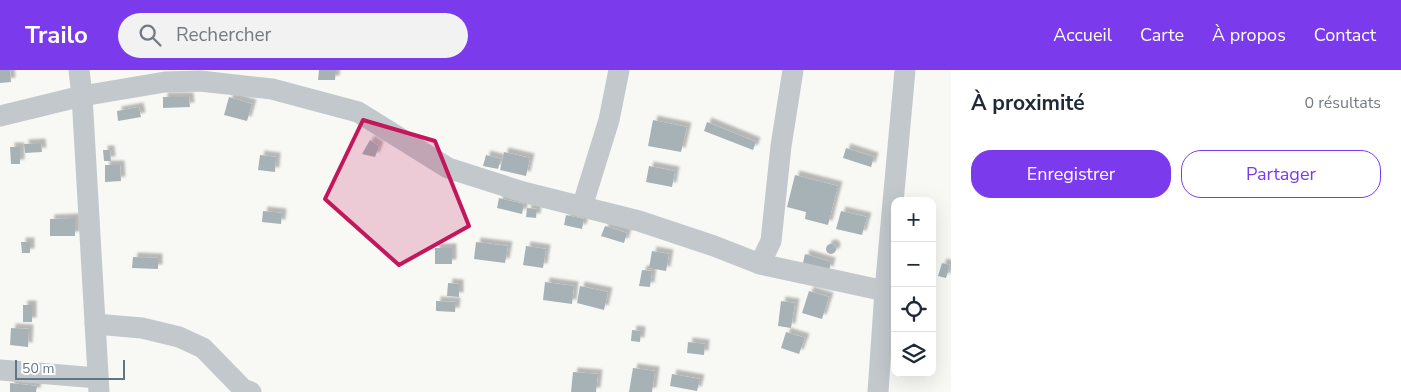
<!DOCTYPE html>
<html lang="fr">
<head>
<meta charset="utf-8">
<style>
	body { margin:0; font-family:"Nunito Sans",sans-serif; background:#f2f2f3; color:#1f2937 }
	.controls { position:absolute; right:15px; bottom:15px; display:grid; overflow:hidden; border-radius:10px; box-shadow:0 5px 20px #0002 }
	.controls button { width:45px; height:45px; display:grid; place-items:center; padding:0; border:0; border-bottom:1px solid #e0e1e3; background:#fff; color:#1f2937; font:25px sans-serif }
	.scale { position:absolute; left:15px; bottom:12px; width:110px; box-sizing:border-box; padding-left:5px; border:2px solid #617682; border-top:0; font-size:14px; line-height:18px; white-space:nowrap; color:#617682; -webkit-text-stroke:4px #fff; paint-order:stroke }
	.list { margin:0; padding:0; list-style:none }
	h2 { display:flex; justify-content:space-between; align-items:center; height:65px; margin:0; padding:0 20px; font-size:21px }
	h2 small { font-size:16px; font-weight:400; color:#747a83 }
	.actions { display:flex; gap:10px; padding:15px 20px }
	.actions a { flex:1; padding:11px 0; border:1px solid #7c3aed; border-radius:20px; text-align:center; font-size:18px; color:#7c3aed }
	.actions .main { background:#7c3aed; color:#fff }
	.icon { flex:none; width:28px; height:28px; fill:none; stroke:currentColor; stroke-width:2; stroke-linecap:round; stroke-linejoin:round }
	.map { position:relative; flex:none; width:951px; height:322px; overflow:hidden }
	header { display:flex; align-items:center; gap:30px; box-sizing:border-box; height:70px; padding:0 25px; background:#7c3aed; color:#fff }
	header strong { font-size:24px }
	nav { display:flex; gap:28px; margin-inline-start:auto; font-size:18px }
	.search { width:350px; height:45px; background:#f2f2f3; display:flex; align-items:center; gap:12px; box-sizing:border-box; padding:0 18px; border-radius:28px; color:#747a83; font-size:19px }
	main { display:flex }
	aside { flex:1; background:#fff }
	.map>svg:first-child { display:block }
	.building { fill:#a7b2b7; filter:url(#shadow) }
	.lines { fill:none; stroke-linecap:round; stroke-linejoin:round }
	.minor { stroke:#c2c8cb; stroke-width:21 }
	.marked { fill:#c2185b; fill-opacity:0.2; stroke:#c2185b; stroke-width:4; stroke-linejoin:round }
</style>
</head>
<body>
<header>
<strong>Trailo</strong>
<div class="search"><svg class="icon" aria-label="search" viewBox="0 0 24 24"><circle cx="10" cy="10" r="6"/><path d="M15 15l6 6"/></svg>Rechercher</div>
<nav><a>Accueil</a><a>Carte</a><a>À propos</a><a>Contact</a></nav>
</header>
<main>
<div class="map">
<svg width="951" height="322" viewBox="0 0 951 322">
	<defs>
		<filter id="shadow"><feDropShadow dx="4.5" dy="-4.5" stdDeviation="1" flood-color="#0004"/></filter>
	</defs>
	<rect width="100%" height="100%" fill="#f8f8f5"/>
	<g class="building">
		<polygon points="0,0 10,0 11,12 0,13"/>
		<polygon points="319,0 336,0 335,10 318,10"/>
		<polygon points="163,27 189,27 190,37 163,38"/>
		<polygon points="229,27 252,34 247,51 224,45"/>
		<polygon points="139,37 141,47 118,51 117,41"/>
		<polygon points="653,50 687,57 681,82 648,76"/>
		<polygon points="707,52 756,72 753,80 704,61"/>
		<polygon points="370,70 379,76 375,87 362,84"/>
		<polygon points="41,73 42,82 25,83 24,74"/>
		<polygon points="10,77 20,77 20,94 11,94"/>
		<polygon points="846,78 874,87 871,97 843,88"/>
		<polygon points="103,80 110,80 111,91 104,91"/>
		<polygon points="504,82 530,88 526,106 500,100"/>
		<polygon points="260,85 276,87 275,102 258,100"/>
		<polygon points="486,85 501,89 498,99 483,96"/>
		<polygon points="105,95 120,95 121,111 105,112"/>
		<polygon points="649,96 675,101 672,117 646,112"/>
		<polygon points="795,105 838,116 828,155 805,149 806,142 787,137"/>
		<polygon points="499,128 524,134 522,144 497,138"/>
		<polygon points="527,138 537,139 536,148 526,147"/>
		<polygon points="263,141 282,143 281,154 262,152"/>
		<polygon points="841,141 867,147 862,165 836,159"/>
		<polygon points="566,145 584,149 582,159 564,155"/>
		<polygon points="75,148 75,166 50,166 50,149"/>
		<polygon points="605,156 627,163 624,173 601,166"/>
		<polygon points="21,172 30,172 30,183 22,183"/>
		<polygon points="476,172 508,176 505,193 474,189"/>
		<circle cx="831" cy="179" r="5"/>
		<polygon points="526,176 546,179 543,198 523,195"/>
		<rect x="435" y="178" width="17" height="16"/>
		<polygon points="652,181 669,184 666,201 649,198"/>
		<polygon points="805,184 831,192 829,201 803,193"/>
		<polygon points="133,187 158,188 158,199 132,198"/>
		<polygon points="942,193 950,195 946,208 938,206"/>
		<polygon points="642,200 652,201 650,217 639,216"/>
		<polygon points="545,212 574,216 572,234 543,230"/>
		<polygon points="448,213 459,214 459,227 447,226"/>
		<polygon points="580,216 608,222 604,240 577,233"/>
		<polygon points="809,221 829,227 822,249 802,243"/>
		<polygon points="436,231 456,232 455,242 436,241"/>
		<polygon points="781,231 795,233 791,258 778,256"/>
		<rect x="23" y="235" width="9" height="17"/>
		<polygon points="11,258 29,259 28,277 10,275"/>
		<polygon points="632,260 641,261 640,272 631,271"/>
		<polygon points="786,262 805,268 799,284 781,278"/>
		<polygon points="688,272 705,274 704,285 687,283"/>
		<polygon points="633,298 655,301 652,322 629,322"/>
		<polygon points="573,302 598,304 596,322 571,322"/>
		<polygon points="672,304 700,309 697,321 670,316"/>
		<polygon points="10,313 37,316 36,322 10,322"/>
	</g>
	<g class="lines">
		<g class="minor">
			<polyline points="79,0 82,26 99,322"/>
			<polyline points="0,46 82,26 165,12 200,11 272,19 358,42 448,98 523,122 639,151 714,176 760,194 885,221"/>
			<polyline points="582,137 609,50 619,0"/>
			<polyline points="760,194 771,171 781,76 793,0"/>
			<polyline points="95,254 142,258 179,267 203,278 243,319 251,322"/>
			<polyline points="0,300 98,308"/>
			<polyline points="878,322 885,221 905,0"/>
		</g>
	</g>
	<path class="marked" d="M363 50 435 71 469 156 399 195 325 129Z"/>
</svg>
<div class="controls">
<button>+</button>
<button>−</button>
<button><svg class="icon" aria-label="locate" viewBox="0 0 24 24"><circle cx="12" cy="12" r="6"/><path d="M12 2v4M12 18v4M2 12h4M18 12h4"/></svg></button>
<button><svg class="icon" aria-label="layers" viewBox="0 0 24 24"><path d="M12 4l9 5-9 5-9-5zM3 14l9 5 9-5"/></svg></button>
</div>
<div class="scale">50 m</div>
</div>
<aside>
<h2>À proximité<small>0 résultats</small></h2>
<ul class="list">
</ul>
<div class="actions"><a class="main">Enregistrer</a><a>Partager</a></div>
</aside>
</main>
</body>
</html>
